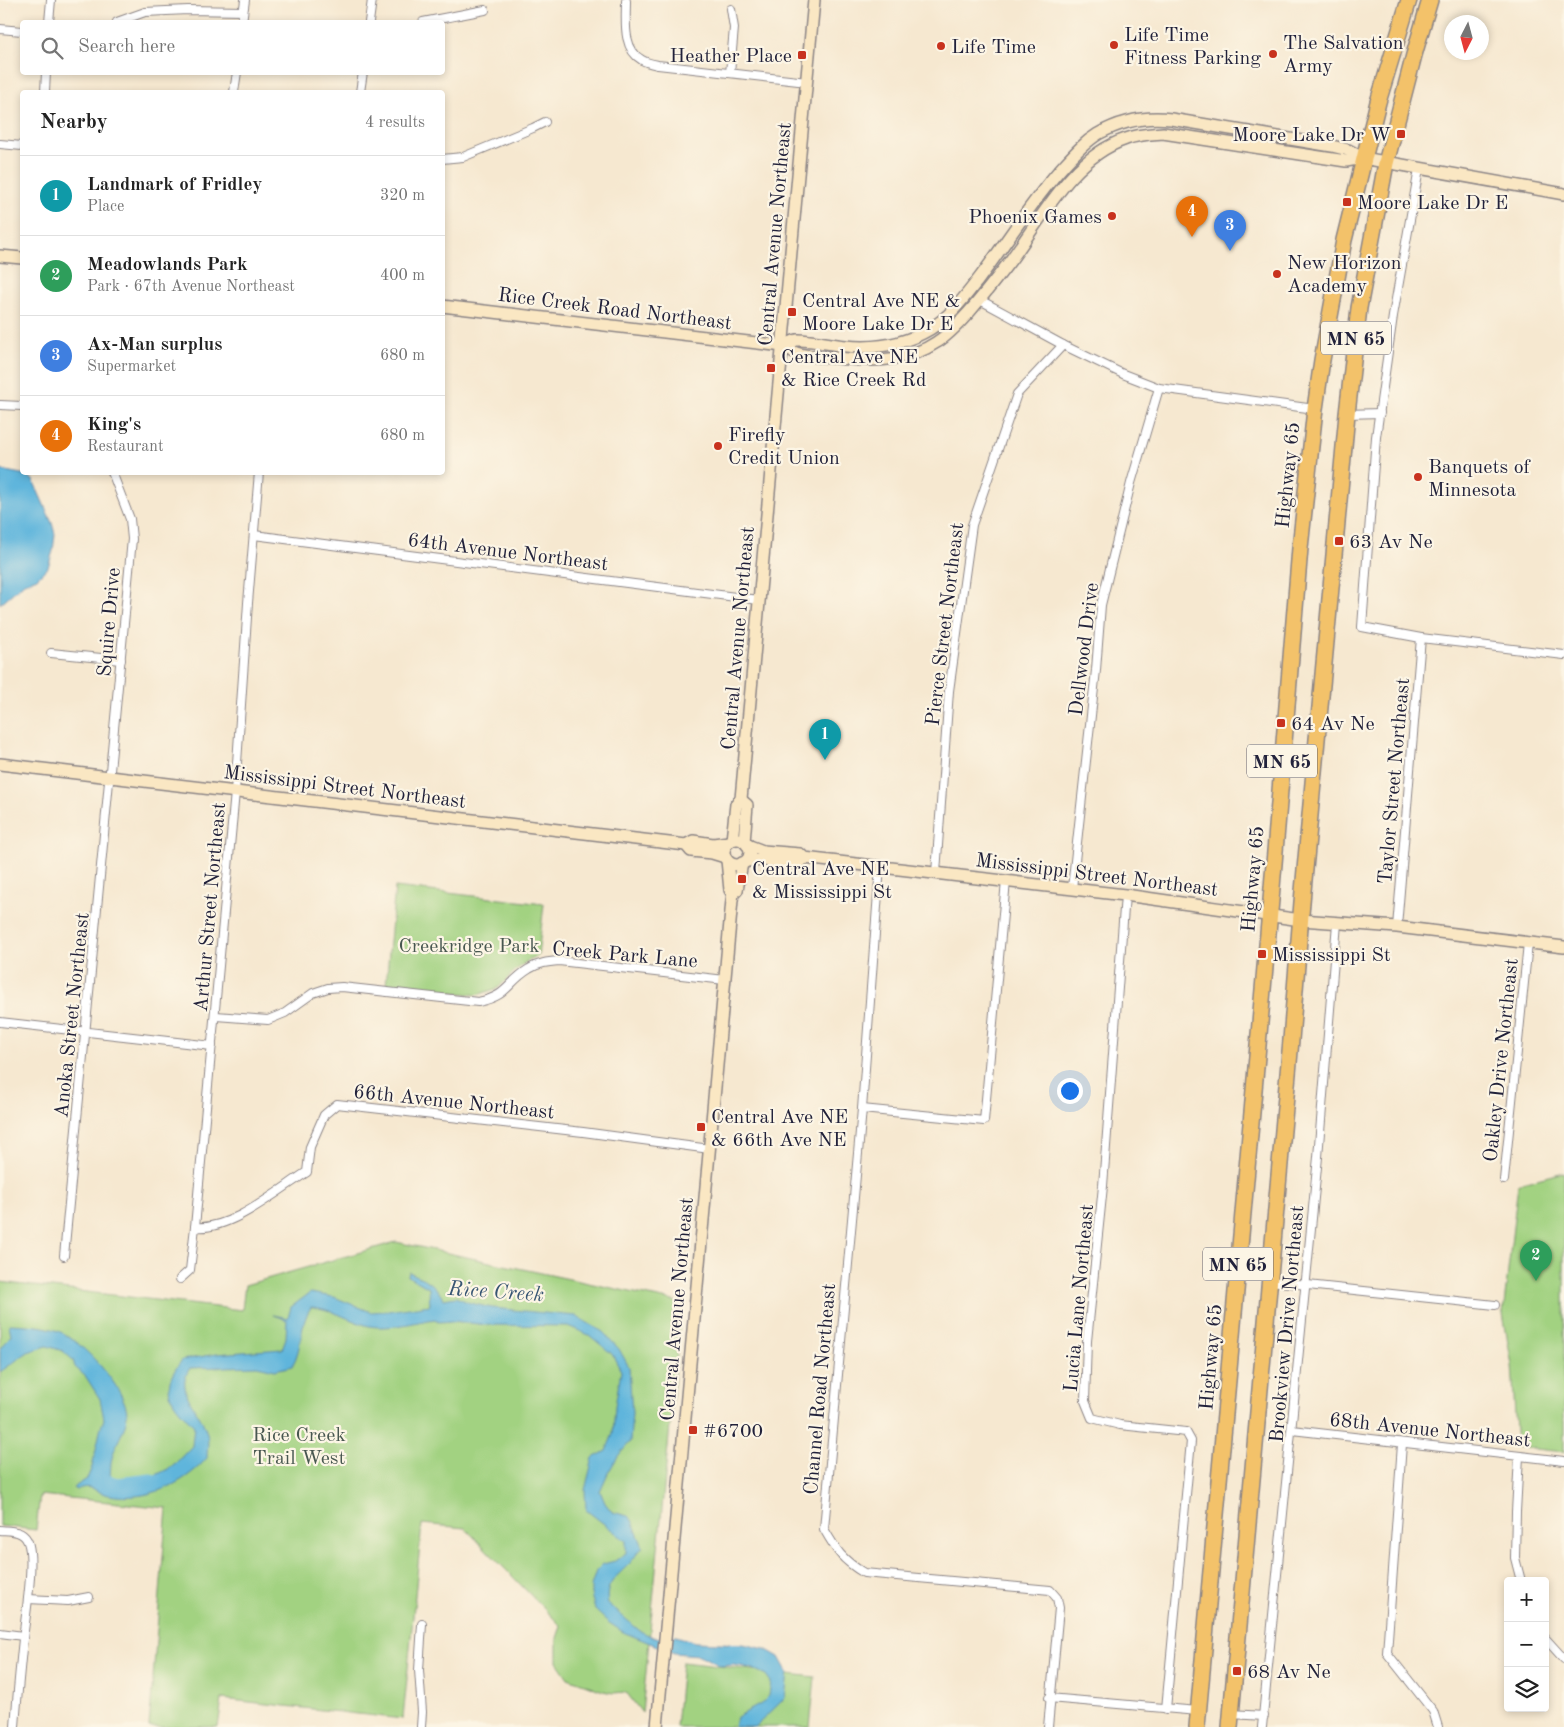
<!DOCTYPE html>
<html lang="en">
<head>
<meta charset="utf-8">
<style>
	body { margin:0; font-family:"Old Standard TT",serif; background:#f2f2f2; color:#222 }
	.controls { position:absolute; right:15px; bottom:15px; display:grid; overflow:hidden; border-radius:5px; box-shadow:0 2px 8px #0003 }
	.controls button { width:45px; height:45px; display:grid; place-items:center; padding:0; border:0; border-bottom:1px solid #e0e0e0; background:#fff; color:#222; font:25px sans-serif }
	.compass { position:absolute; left:1444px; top:15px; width:45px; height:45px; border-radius:50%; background:#fff; box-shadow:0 2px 8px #0003; rotate:186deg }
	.you { position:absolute; left:1069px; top:1090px; width:18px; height:18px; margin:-12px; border:4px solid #fff; border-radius:50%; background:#1a73e8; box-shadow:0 0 0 8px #1a73e833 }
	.badge { display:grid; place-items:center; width:32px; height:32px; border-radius:50%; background:#c8321e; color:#fff; font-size:16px; font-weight:700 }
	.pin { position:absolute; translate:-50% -41px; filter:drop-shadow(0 1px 2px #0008) }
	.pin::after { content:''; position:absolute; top:26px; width:18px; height:15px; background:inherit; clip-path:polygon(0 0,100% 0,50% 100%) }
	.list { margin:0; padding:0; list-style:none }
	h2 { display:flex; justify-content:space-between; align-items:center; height:65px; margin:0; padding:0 20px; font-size:21px }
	h2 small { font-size:16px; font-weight:400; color:#767676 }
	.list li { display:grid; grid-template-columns:32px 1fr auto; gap:15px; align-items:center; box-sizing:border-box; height:80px; padding:0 20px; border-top:1px solid #e0e0e0 }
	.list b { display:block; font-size:19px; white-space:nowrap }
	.list p { margin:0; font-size:16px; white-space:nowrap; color:#767676 }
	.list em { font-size:16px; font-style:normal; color:#767676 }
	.icon { flex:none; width:28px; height:28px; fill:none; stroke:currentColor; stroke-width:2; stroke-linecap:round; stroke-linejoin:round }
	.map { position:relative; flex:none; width:1564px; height:1727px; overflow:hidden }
	.search { position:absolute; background:#fff; box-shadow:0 2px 8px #0003; left:20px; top:20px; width:425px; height:55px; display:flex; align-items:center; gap:12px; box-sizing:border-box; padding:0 18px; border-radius:5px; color:#767676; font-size:19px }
	.panel { position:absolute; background:#fff; box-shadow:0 2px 8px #0003; left:20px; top:90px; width:425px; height:385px; border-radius:5px }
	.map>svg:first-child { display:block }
	.green { fill:#a2d281; stroke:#627a5e }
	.water { fill:#5fb5dc; stroke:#406c8c }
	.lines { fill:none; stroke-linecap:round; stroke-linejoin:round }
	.river { stroke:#5fb5dc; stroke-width:15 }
	.street-casing { stroke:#8c8586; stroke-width:10 }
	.secondary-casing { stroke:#8c8586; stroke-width:14 }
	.highway-casing { stroke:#8c8586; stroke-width:18 }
	.street { stroke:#fff; stroke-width:8 }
	.secondary { stroke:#fae7c3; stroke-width:11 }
	.highway { stroke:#f3c26a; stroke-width:15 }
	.poi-dot { fill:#c8321e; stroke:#fcf5e5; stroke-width:2 }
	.labels { text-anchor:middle; stroke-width:4.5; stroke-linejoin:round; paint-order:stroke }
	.shield { fill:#fcf5e5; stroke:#63616e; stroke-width:1 }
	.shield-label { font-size:19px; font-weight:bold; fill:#22223b }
	.poi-label { font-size:20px; fill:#22223b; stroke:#fcf5e5; text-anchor:start }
	.street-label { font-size:20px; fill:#22223b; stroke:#fcf5e5 }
	.park-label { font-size:20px; fill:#485750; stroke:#fcf5e5 }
	.water-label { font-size:21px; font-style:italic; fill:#375573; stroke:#fcf5e5 }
</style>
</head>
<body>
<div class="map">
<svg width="1564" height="1727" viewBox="0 0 1564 1727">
	<rect width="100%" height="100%" fill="#fcf5e5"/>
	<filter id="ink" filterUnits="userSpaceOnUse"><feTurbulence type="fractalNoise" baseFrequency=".02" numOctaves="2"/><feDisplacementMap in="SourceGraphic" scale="10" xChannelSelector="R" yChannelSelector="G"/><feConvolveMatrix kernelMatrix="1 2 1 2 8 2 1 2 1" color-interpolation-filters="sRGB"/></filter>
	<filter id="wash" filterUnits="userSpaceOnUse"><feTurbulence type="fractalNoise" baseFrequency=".0096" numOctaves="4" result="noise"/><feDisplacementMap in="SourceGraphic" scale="20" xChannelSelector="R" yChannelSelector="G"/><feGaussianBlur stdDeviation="1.12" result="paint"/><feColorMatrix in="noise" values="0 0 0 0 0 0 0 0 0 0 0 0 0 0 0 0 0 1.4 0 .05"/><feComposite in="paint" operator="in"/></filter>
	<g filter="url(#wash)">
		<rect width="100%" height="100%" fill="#f6e8d0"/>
		<g class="green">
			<polygon points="395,887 544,904 538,956 526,962 516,970 498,988 477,995 386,985"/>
			<polygon points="1564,1172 1564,1452 1517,1447 1512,1365 1503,1314 1518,1184"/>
			<polygon points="396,1242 682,1303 642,1713 626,1692 613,1693 603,1691 568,1678 557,1662 557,1638 561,1626 465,1528 422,1524 403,1719 222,1699 218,1727 149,1727 167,1508 40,1495 36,1530 0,1526 0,1282 242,1310 245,1285"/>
			<polygon points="682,1662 815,1677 810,1727 676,1727"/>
		</g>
		<g class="water">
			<polygon points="0,470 27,475 33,480 52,523 55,534 53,551 48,567 37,578 24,583 0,604"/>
			<path d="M409 1272C426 1280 434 1282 443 1299L456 1297 470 1303 492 1308 576 1316 603 1332 619 1349 629 1367 632 1413 630 1442 618 1456 608 1473 600 1491 605 1503 612 1512 628 1516 632 1520 643 1547C638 1552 634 1558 630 1563 617 1577 604 1583 608 1604L640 1631 655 1638 676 1636 695 1642 743 1644 765 1649 779 1657 788 1673 785 1698 755 1727H734L737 1717 761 1704 769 1696 771 1682 766 1675 751 1668 734 1665 721 1666 699 1655 674 1653 623 1632 608 1622 595 1610 591 1594V1586L596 1571 603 1564 615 1561 626 1553V1541L586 1510 585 1490 593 1458 606 1451 613 1434 615 1406 621 1371 612 1354 589 1335 568 1326 488 1325 452 1321 439 1322 435 1319C415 1322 389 1330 369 1326 349 1321 331 1308 311 1307 299 1325 303 1348 292 1366L275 1370 257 1366 190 1368C173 1392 202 1411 207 1434 209 1441 207 1450 207 1458 184 1485 145 1502 109 1495 94 1492 91 1483 76 1490L73 1488 87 1479 92 1467 101 1427 104 1419 100 1399 86 1377 75 1367 73 1360 63 1351 47 1346 28 1352 0 1372V1350L11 1335 9 1324C26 1325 42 1325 58 1331 80 1339 128 1390 127 1415 126 1430 115 1444 112 1458 110 1464 111 1471 110 1477L117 1485 132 1484 152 1477 172 1467 192 1446 194 1426C171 1401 158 1391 182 1360L216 1354 282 1349 286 1338 287 1320 273 1315 288 1318 291 1307 310 1293 334 1297 371 1312 388 1311 430 1305 429 1288 408 1276Z"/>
		</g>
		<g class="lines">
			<polyline class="river" points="99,1478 100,1480 117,1485 151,1481"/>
		</g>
	</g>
	<g filter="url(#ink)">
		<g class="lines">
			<g class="street-casing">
				<g id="street">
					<path d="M626 1C626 20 622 49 642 60 647 63 653 64 658 65L807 82"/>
					<polyline points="49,22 51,0"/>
					<polyline points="117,22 145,12 188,10 243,11"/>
					<polyline points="242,22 245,0"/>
					<polyline points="369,22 372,0"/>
					<polyline points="423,22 485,10"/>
					<polyline points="0,29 22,31"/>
					<polyline points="730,73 734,28 731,9"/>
					<polyline points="45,92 46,72"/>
					<polyline points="234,92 237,72"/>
					<polyline points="360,92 363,72"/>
					<polyline points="0,144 22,146"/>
					<polyline points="442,159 463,157 533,128 545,122"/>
					<polyline points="1419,169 1393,316 1376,437 1362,627 1421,638 1564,655"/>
					<polyline points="980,300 1063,345 1123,374 1159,388 1315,409"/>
					<polyline points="0,405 22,406"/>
					<polyline points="1347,414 1380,413"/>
					<polyline points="254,535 759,600"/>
					<polyline points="51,653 121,660"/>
					<path d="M880 866 862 1109 824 1529C836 1550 842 1560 864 1573L1050 1590 1057 1598 1059 1608 1048 1727"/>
					<polyline points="936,873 949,691 972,525 1017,394 1063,345"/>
					<polyline points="1072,888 1096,670 1101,605 1131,483 1159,388"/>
					<polyline points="1125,895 1103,1186 1087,1341 1085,1401 1092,1418 1120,1425 1186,1432 1191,1441 1166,1709"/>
					<polyline points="1397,927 1421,638"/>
					<path d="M216 1016 268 1020 285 1013 313 993 328 988 342 987 478 1002C509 996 506 983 529 969 538 963 548 962 559 961L725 980"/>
					<polyline points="0,1022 212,1046"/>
					<polyline points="862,1109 984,1121 1006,881"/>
					<polyline points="1504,1180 1528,943"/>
					<path d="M195 1227C230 1231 277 1191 307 1172L310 1147 324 1115 337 1104 583 1132 710 1149"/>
					<polyline points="64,1256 132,539 130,519 112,472"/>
					<polyline points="180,1279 190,1270 195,1227 235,792 248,603 259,472"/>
					<polyline points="1270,1281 1495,1305"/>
					<polyline points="1292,1430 1564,1461"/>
					<polyline points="1402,1444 1387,1653 1433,1711 1438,1727"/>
					<polyline points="1519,1456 1516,1512 1515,1558 1521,1581"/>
					<path d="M0 1530C10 1531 22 1530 27 1540 36 1556 25 1619 23 1639 20 1668 17 1698 15 1727"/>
					<polyline points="28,1599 68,1601 89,1597"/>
					<polyline points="0,1633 23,1636"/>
					<polyline points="1545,1638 1564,1659"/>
					<polyline points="1049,1698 1198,1711"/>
					<polyline points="1231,1714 1264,1716"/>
					<polyline points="421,1727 422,1712 419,1670 422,1624"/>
					<polyline points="1262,1727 1318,1157 1337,923"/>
				</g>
			</g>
			<g class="secondary-casing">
				<g id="secondary">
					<polyline points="0,256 22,258"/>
					<path d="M442 306 783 346C787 348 792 351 796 353 813 358 832 357 849 359 880 362 910 360 937 342 950 334 960 322 970 311 984 295 997 278 1010 261 1042 218 1072 157 1126 139 1138 134 1150 134 1163 133L1346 161 1363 158"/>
					<path d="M783 346C787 344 793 341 797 340 807 339 834 345 846 346 875 349 905 344 930 329 950 317 964 298 978 280 1007 242 1032 200 1065 164 1075 153 1085 142 1098 134 1121 121 1146 116 1171 119L1332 146 1348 150 1363 158 1564 194"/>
					<polyline points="0,764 686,845 693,841 713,844 729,842"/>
					<polyline points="741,800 747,805 744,842"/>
					<circle cx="737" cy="852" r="13"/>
					<polyline points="732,840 736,804 741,799 814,0"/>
					<polyline points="686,845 691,851 712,853 725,857"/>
					<polyline points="747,845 763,851 800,854 804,858 1125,895 1301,920 1397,927 1564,947"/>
					<polyline points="727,860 730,890 733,894"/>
					<polyline points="746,861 763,860 799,864 804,858"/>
					<polyline points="657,1727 732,900 733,894 737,890 742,863"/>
				</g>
			</g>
			<g class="highway-casing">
				<g id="highway">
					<polyline points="1197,1727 1271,900 1300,548 1315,409 1322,360 1344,240 1378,102 1409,0"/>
					<polyline points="1230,1727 1291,1040 1302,902 1347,414 1359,308 1386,163 1414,55 1430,0"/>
				</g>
			</g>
			<use href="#street" class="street"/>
			<use href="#secondary" class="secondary"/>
			<use href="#highway" class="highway"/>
		</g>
	</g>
	<g class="poi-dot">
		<circle cx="1114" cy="45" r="5"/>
		<circle cx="941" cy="46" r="5"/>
		<circle cx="1273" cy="54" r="5"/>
		<rect x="797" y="50" width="10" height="10" rx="2.5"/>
		<rect x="1396" y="129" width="10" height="10" rx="2.5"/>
		<rect x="1342" y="197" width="10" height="10" rx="2.5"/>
		<circle cx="1112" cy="216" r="5"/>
		<circle cx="1277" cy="274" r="5"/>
		<rect x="787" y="307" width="10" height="10" rx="2.5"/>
		<rect x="766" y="363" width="10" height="10" rx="2.5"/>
		<circle cx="718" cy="446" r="5"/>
		<circle cx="1418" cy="477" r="5"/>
		<rect x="1334" y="536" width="10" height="10" rx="2.5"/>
		<rect x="1276" y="718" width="10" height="10" rx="2.5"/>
		<rect x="737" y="874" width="10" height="10" rx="2.5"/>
		<rect x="1257" y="949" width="10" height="10" rx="2.5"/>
		<rect x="696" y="1122" width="10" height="10" rx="2.5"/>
		<rect x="688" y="1425" width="10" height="10" rx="2.5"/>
		<rect x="1232" y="1666" width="10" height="10" rx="2.5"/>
	</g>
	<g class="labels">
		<g class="shield">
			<rect x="1321" y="321.5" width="70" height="33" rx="4"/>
			<rect x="1247" y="744.5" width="70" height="33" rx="4"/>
			<rect x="1203" y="1247.5" width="70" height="33" rx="4"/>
		</g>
		<g class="shield-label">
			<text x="1356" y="345">MN 65</text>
			<text x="1282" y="768">MN 65</text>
			<text x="1238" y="1271">MN 65</text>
		</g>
		<g class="poi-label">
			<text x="1124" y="41">Life Time<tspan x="1124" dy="23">Fitness Parking</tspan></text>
			<text x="1283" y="49">The Salvation<tspan x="1283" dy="23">Army</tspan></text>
			<text x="951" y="53">Life Time</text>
			<text x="792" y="62" text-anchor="end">Heather Place</text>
			<text x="1391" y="141" text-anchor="end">Moore Lake Dr W</text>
			<text x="1357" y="209">Moore Lake Dr E</text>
			<text x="1102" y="223" text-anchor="end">Phoenix Games</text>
			<text x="1287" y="269">New Horizon<tspan x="1287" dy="23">Academy</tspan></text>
			<text x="802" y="307">Central Ave NE &amp;<tspan x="802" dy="23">Moore Lake Dr E</tspan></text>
			<text x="781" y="363">Central Ave NE<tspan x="781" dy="23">&amp; Rice Creek Rd</tspan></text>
			<text x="728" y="441">Firefly<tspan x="728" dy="23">Credit Union</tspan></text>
			<text x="1428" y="473">Banquets of<tspan x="1428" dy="23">Minnesota</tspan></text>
			<text x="1349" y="548">63 Av Ne</text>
			<text x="1291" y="730">64 Av Ne</text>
			<text x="752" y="875">Central Ave NE<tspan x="752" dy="23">&amp; Mississippi St</tspan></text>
			<text x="1272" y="961">Mississippi St</text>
			<text x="711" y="1123">Central Ave NE<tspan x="711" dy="23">&amp; 66th Ave NE</tspan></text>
			<text x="703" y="1437">#6700</text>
			<text x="1247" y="1678">68 Av Ne</text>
		</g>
		<g class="street-label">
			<text transform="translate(774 234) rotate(-85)" y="7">Central Avenue Northeast</text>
			<text transform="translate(615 308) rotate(7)" y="7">Rice Creek Road Northeast</text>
			<text transform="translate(1287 475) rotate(-84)" y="7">Highway 65</text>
			<text transform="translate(508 551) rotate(7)" y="7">64th Avenue Northeast</text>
			<text transform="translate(108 622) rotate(-85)" y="7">Squire Drive</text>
			<text transform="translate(944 624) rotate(-83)" y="7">Pierce Street Northeast</text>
			<text transform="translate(737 638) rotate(-85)" y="7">Central Avenue Northeast</text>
			<text transform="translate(1083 649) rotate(-83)" y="7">Dellwood Drive</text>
			<text transform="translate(1393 781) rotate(-85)" y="7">Taylor Street Northeast</text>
			<text transform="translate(345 786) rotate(7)" y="7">Mississippi Street Northeast</text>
			<text transform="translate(1097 874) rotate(7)" y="7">Mississippi Street Northeast</text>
			<text transform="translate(1252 879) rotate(-85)" y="7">Highway 65</text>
			<text transform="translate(209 907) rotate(-85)" y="7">Arthur Street Northeast</text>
			<text transform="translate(625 954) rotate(5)" y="7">Creek Park Lane</text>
			<text transform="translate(71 1015) rotate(-84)" y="7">Anoka Street Northeast</text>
			<text transform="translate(1500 1060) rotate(-84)" y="7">Oakley Drive Northeast</text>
			<text transform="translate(454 1101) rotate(6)" y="7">66th Avenue Northeast</text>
			<text transform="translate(1078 1298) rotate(-85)" y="7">Lucia Lane Northeast</text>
			<text transform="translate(676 1309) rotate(-85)" y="7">Central Avenue Northeast</text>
			<text transform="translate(1286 1324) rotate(-85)" y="7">Brookview Drive Northeast</text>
			<text transform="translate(1210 1357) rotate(-85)" y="7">Highway 65</text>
			<text transform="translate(819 1389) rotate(-85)" y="7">Channel Road Northeast</text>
			<text transform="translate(1430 1429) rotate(6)" y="7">68th Avenue Northeast</text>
		</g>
		<g class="park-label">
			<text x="469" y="952">Creekridge Park</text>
			<text x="299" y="1441">Rice Creek<tspan x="299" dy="23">Trail West</tspan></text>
		</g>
		<g class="water-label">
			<text transform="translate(496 1291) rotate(4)" y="7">Rice Creek</text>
		</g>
	</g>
</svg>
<div class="controls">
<button>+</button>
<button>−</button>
<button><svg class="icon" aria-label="layers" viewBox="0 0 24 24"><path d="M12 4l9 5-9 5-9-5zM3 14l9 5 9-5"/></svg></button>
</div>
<svg class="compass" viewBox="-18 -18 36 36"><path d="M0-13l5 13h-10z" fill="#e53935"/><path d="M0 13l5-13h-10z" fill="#767676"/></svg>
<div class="you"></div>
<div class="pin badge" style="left:825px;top:760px;background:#0f9aa8">1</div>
<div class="pin badge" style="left:1536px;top:1281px;background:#2e9e5b">2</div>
<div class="pin badge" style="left:1230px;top:251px;background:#3f7fe0">3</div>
<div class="pin badge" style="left:1192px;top:237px;background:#e8710a">4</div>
<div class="search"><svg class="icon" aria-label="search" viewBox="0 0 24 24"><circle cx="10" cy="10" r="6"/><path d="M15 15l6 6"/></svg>Search here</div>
<section class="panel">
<h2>Nearby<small>4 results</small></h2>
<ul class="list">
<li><span class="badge" style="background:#0f9aa8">1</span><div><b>Landmark of Fridley</b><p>Place</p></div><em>320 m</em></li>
<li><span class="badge" style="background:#2e9e5b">2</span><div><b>Meadowlands Park</b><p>Park · 67th Avenue Northeast</p></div><em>400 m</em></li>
<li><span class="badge" style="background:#3f7fe0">3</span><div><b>Ax-Man surplus</b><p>Supermarket</p></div><em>680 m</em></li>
<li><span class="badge" style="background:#e8710a">4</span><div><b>King's</b><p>Restaurant</p></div><em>680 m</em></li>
</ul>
</section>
</div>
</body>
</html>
